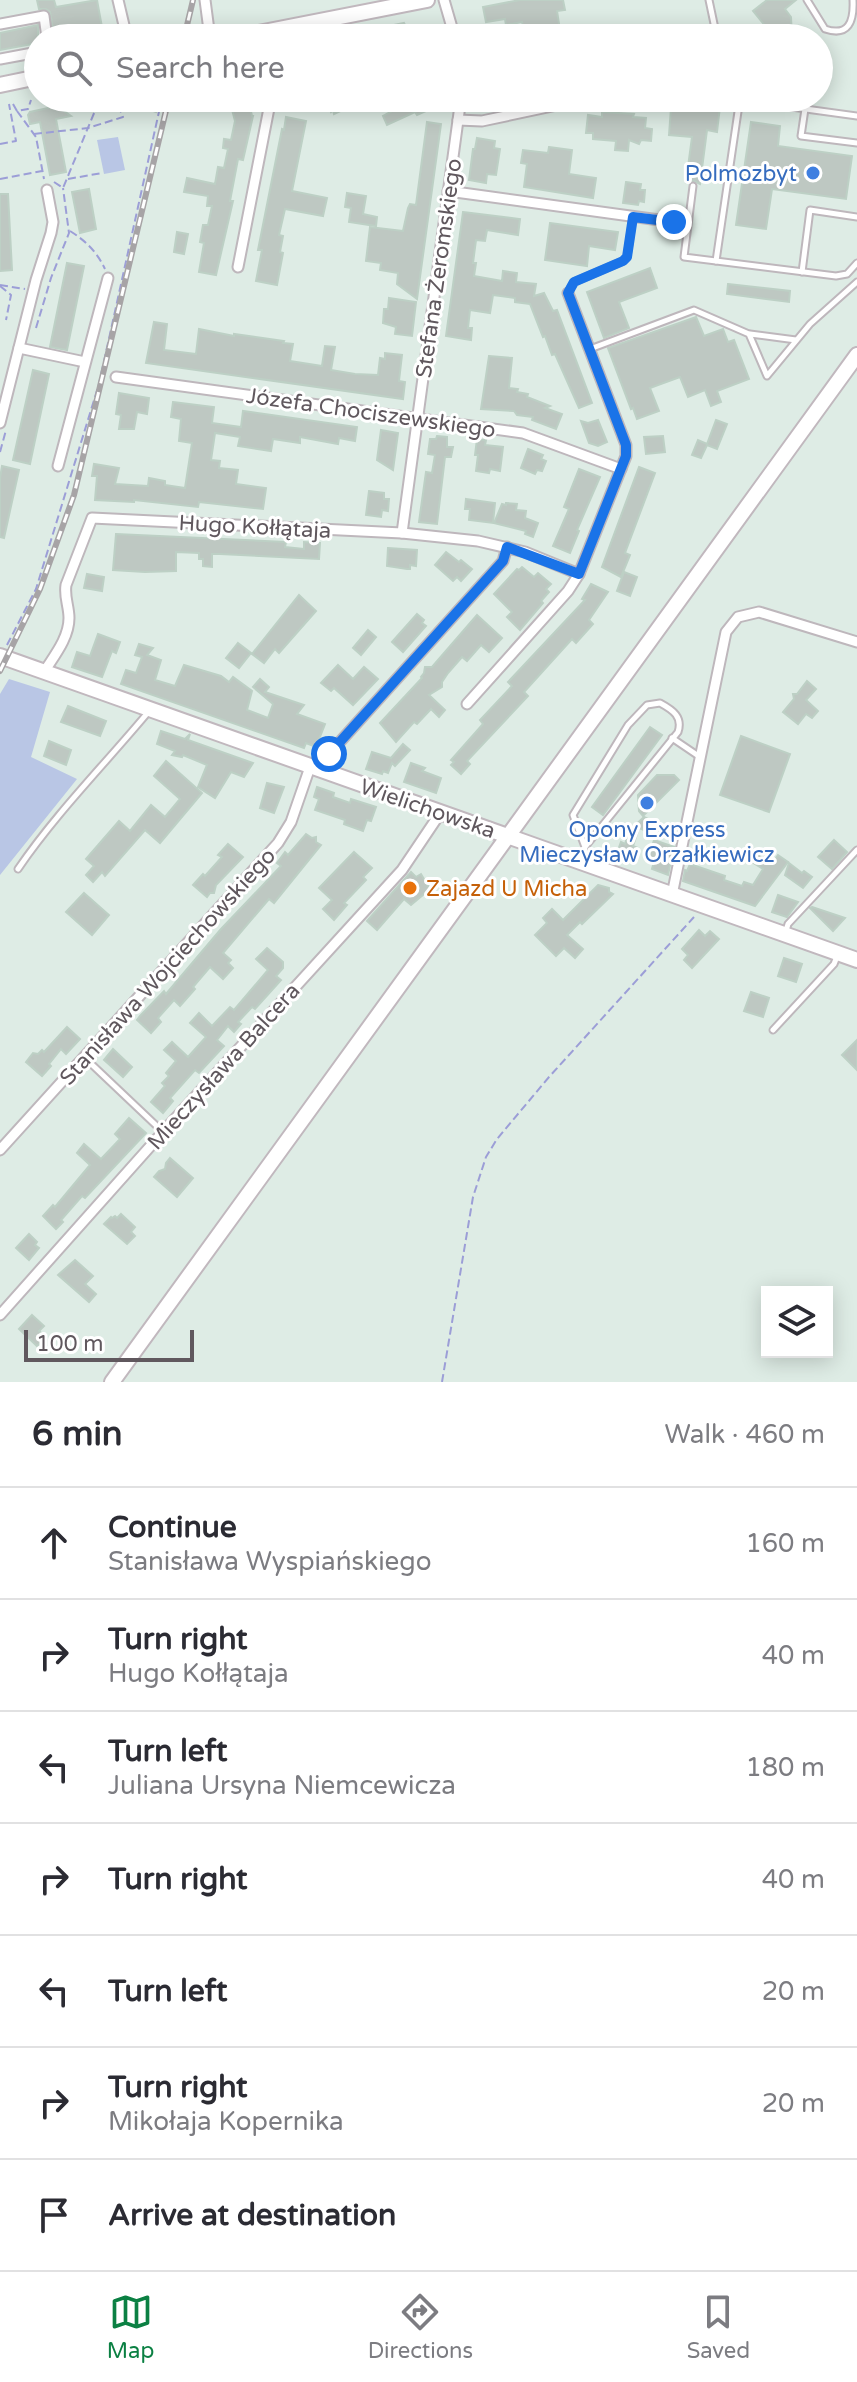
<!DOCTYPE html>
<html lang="en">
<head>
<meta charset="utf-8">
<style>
	body { margin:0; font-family:"Varela Round",sans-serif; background:#f2f2f3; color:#2b2b33 }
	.controls { position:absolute; right:24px; bottom:24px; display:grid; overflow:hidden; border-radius:0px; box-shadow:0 4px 20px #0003 }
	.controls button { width:72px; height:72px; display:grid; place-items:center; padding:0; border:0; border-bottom:2px solid #e1e1e2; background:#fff; color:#2b2b33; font:40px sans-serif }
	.scale { position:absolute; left:24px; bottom:20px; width:170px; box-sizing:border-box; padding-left:8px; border:4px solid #60585e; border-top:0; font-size:22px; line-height:28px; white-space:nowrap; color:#60585e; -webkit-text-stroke:6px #fff; paint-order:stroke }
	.stop { position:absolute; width:24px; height:24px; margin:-18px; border:6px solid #1a73e8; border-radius:50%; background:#fff }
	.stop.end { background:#1a73e8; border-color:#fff; box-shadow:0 2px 8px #0008 }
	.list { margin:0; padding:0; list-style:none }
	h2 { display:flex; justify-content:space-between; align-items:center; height:104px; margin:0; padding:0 32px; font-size:34px }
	h2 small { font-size:26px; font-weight:400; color:#7c7c81 }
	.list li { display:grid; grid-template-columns:52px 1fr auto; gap:24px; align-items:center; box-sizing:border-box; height:112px; padding:0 32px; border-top:2px solid #e1e1e2 }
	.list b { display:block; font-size:30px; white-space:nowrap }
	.list p { margin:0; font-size:26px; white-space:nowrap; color:#7c7c81 }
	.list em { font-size:26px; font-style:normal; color:#7c7c81 }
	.icon { flex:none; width:44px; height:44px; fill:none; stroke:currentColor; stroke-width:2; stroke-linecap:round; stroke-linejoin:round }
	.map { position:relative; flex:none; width:857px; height:1382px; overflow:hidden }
	.search { position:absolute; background:#fff; box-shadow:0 4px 20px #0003; left:24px; right:24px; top:24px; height:88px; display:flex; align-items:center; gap:20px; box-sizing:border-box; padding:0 28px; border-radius:44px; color:#7c7c81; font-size:30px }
	.sheet { height:888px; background:#fff }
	nav { display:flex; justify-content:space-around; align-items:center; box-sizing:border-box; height:112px; border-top:2px solid #e1e1e2; background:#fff; font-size:22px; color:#7c7c81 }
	nav a { display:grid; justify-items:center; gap:4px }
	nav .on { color:#0b8043 }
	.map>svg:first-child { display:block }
	.green { fill:#b9c6e5 }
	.building { fill:#bec8c2; stroke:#bdd0c5; stroke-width:2 }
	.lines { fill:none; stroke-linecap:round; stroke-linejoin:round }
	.lane-casing { stroke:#beb7bc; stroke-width:9 }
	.street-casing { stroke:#beb7bc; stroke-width:13 }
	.secondary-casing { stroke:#c1b8be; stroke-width:18 }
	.path { stroke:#9c9ed7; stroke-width:2; stroke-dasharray:8 4; stroke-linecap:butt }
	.lane { stroke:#fff; stroke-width:5 }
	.street { stroke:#fff; stroke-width:9 }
	.secondary { stroke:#fff; stroke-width:14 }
	.rail-casing { stroke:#a7a4a6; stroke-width:6 }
	.rail { stroke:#fff; stroke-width:3; stroke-dasharray:9; stroke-linecap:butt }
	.route { stroke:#1a73e8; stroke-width:10 }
	.shop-dot { fill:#3f7fe0; stroke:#fff; stroke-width:3 }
	.food-dot { fill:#e8710a; stroke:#fff; stroke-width:3 }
	.labels { text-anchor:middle; stroke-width:6; stroke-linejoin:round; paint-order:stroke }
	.shop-label { font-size:22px; fill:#366cbe; stroke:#fff; text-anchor:end }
	.street-label { font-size:22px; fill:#60585e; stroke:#fff }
	.food-label { font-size:22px; fill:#c56008; stroke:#fff; text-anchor:start }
</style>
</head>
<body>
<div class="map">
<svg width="857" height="1382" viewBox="0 0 857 1382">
	<rect width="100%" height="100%" fill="#deece5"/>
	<g class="green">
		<polygon points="118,137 125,170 104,174 97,140"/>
		<polygon points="9,679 50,692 31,757 77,779 0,875 0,694"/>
	</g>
	<g class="building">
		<polygon points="37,0 54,0 56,7 97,0 104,38 70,38 68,32 54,35 50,12 46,9 39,9"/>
		<polygon points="520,0 563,0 565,10 557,11 560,30 554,32 555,38 526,38 522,22 506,25 505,19 486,22 483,7"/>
		<polygon points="767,0 796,0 785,9 791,17 792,38 775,38 753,11"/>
		<polygon points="404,23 407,29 391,38 350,38 350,34"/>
		<polygon points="38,25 38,43 0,50 0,33"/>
		<polygon points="660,28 662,38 630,38 629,34"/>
		<polygon points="140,98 159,100 156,112 138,106"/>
		<polygon points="235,98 248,98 252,116 253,116 243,160 238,159 230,201 233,201 216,275 199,272 204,243 200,242 203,225 208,225 212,206 207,206 208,196 184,192 187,178 215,184 218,167 224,168 228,149 223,148 224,139 231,140 235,121 230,102 236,100"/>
		<polygon points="326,98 345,98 349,107 334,114 333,110 331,112 326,101 328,100"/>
		<polygon points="398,98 402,107 420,98 431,98 435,107 417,115 415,112 387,125 383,116 392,111 387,102"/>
		<polygon points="697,98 721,98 717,132 707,130 700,184 694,181 686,182 692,137 669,135 671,108 696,110"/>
		<polygon points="57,106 71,116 56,119 66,172 50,175 40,122 30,124 28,115 30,112"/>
		<polygon points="602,112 634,114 633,117 646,118 645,128 652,129 651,141 641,140 639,144 629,140 628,151 615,150 616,141 593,139 593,133 586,133 588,115 602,117"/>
		<polygon points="286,117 306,121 292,191 327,198 323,216 285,209 279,235 283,236 280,252 283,253 277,285 256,281 262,250 258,250 282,129 284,130"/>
		<polygon points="427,122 441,124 417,299 397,284 398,273 380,270 381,263 366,261 370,227 403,231 408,208 410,204 416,205"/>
		<polygon points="751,122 780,126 778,146 852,156 846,199 772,189 766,229 736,225"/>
		<polygon points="477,138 495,141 494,148 500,149 496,175 487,174 486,183 469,180 473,149 475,149"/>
		<polygon points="549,147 572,150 569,174 596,178 593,198 524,187 527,164 521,163 523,150 548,153"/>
		<polygon points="626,182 641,184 640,190 645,190 644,202 639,201 638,205 623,203"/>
		<polygon points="89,189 96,229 80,233 72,192"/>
		<polygon points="347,193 366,196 363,214 377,217 376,226 349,222 351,208 345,207"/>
		<polygon points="0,194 8,194 12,270 0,271"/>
		<polygon points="463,212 520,219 518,235 487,230 485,241 476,240 473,263 476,263 474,276 502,281 503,271 517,273 516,282 536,284 534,296 544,293 553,311 557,310 592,403 579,408 555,354 552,355 545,336 543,337 530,304 515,302 515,298 493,295 490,313 470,310 468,328 472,328 471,340 446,336"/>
		<polygon points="550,223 618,232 615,250 589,246 587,266 545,260"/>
		<polygon points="177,232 188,234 184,254 174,252"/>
		<polygon points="67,263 84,266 67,350 50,347"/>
		<polygon points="650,268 657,288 619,302 629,328 604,338 587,292"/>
		<polygon points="728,284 790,291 789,302 727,294"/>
		<polygon points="389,298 416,302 412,336 395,334 396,327 383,323 384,309 388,309"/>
		<polygon points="696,317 704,336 723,329 728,342 734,340 749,379 717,391 721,402 711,406 705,390 688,397 680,377 658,385 650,388 659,411 637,419 633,408 631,409 608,348"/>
		<polygon points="154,322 167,324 164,350 196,354 199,329 234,336 234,334 284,341 283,343 293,344 290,361 322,366 325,346 335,347 331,370 355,374 378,375 380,358 385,359 385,353 402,355 399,381 405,382 403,399 146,363"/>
		<polygon points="489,356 512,358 509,388 518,389 517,392 528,394 527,397 550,406 545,408 562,414 556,429 532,420 533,417 517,415 514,411 481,409"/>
		<polygon points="33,370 49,374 30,464 13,460"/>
		<polygon points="119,393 149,398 147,414 137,412 134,429 119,429 121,415 116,414"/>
		<polygon points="173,402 214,407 212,423 241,427 243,411 357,427 355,441 339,438 338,444 300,437 300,443 273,439 271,451 238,446 240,437 215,433 211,460 220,461 219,468 238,470 236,484 266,488 263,509 199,502 198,507 134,500 134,502 95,500 97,476 92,476 94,464 119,468 115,484 148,486 149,478 165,481 165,485 185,488 192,443 179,441 181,419 171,417"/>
		<polygon points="598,420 607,442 598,446 589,443 581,421 588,423"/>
		<polygon points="716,420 727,424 717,449 707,445 701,458 692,455 698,440 707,444"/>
		<polygon points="381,430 398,433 393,470 377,460"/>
		<polygon points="437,436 447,437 447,447 453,447 451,457 445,457 437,524 419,522 426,472 432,473 435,455 428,454 430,439 436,439"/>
		<polygon points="663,436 665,452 646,454 644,437"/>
		<polygon points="477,439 486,440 485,445 503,447 500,471 490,469 489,473 476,471 478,455 475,455"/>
		<polygon points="528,449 543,455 541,459 546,461 542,471 537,470 535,474 521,468"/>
		<polygon points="2,466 19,470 4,538 0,537 0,478"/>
		<polygon points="639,467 655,473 625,553 630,555 621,577 602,567"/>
		<polygon points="579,469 600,477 577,530 579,531 570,553 553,546 569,509 564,507"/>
		<polygon points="369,491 384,493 384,499 389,499 388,511 382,510 381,517 366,515"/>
		<polygon points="466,499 495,503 493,523 469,520 470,509 465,509"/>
		<polygon points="506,503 517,504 516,510 526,511 525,518 538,523 533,537 525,534 526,531 494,523 502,504 506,505"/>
		<polygon points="116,534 286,542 285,547 304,549 304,542 320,543 319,559 220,554 212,554 212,567 203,566 203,559 199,559 199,553 176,552 176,571 145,572 113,570"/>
		<polygon points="388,548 417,550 416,566 410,565 410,569 407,569 387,566"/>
		<polygon points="446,552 459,562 461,560 472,569 461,581 457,577 453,581 435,565"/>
		<polygon points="522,567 534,577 538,573 551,584 546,589 549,592 541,601 543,603 520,630 507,617 512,612 494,594 517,569 519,570"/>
		<polygon points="624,572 637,577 630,596 617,591"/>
		<polygon points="87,574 104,577 102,591 84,588"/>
		<polygon points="591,584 608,592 589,620 593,624 576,643 572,639 524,692 528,696 467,761 470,764 461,774 451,765 454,762 451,760 483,724 480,720 512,686 508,682 585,600 582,599"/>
		<polygon points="299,595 316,611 279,653 275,649 264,663 252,654"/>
		<polygon points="417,614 424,620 422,623 426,626 403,652 392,642"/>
		<polygon points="477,615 502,638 489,652 481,645 467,661 462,657 448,673 442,682 442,687 429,695 445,710 439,717 431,709 417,724 414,722 396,742 380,723 422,678 421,677 424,673 425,667 432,667"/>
		<polygon points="368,630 376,637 361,655 353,648"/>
		<polygon points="98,634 120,642 116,653 112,651 102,677 72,667 77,652 90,656"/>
		<polygon points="238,643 251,653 239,668 226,658"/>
		<polygon points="139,644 153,648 147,655 161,660 155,680 175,686 184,665 221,676 229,682 233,677 252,691 247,710 268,718 273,704 253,687 260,679 269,687 265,692 304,705 297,714 325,724 316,747 306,743 304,748 121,684 126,670 136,673 142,657 135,655"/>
		<polygon points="338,665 353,679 364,667 378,679 353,705 334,688 331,691 321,683"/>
		<polygon points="807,681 816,689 806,700 818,711 812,718 806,714 798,724 783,712 794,699 793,694 797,694"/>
		<polygon points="68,706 106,721 100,736 61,722"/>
		<polygon points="650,727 662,735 603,815 592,807"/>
		<polygon points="161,731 185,739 190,734 188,740 253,763 244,777 231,772 215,798 198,787 207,765 183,755 182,757 172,755 175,751 157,744"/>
		<polygon points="741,736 790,754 769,812 720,795"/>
		<polygon points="49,741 71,750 66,765 44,756"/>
		<polygon points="403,744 410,750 395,766 392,763 388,773 383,771 382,774 366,769 372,752 391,758"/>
		<polygon points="166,761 202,793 160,843 145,830 105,876 102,872 93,882 86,875 94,866 86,859 119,821 130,831 151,805 165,817 180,799 154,776"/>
		<polygon points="411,763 425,768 422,771 441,778 436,793 404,782"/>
		<polygon points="657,775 674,775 679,780 643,816 639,811 638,795"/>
		<polygon points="267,783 284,787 274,813 260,808"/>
		<polygon points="317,787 334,793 333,797 350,803 351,799 376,807 371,821 367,820 363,831 344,824 345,820 315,810 319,799 314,797"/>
		<polygon points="644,817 658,824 654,834 639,828 633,846 638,848 633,862 616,856 621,842 625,844 629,831"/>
		<polygon points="306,834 312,838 316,837 316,842 321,845 274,903 269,899 223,953 231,960 228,963 233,968 223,979 210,967 193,987 195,989 180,1006 174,1000 158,1018 161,1022 151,1033 137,1020 140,1016 164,991 166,994 221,929 281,866 277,863 285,852 288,855"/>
		<polygon points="654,840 674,847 668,875 652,869 654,862 648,860"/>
		<polygon points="834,840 847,852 832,869 818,857"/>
		<polygon points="228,844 243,857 216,885 214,893 210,893 207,897 193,885 203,874 205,876 222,857 218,855"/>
		<polygon points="748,847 772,863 778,855 788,862 755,906 683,881 685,870 687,871 690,864 725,876 724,880 742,886 744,882 753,885 763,869 742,856"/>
		<polygon points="354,852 372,868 363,877 366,880 344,903 347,905 334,920 323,909 332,900 319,888"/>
		<polygon points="789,863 802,873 804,871 812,877 803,888 785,875"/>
		<polygon points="411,872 416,877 421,874 430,889 411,905 404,899 377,930 367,921"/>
		<polygon points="598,885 609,888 609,892 613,894 582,924 580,922 567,935 583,949 575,958 564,948 556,956 535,935 547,923 543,918 552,909 563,920"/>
		<polygon points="84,893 109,915 92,935 66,912"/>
		<polygon points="778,895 798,902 787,917 772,912"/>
		<polygon points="812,907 845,918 833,931 810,908"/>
		<polygon points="699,930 705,936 710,931 719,939 692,968 684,960 688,955 682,949"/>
		<polygon points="267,948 283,962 283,968 276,976 281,980 255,1009 252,1007 238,1022 241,1024 234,1032 228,1026 217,1040 224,1046 199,1073 195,1070 170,1098 173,1101 163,1113 151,1102 165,1086 162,1083 169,1076 166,1073 176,1061 164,1050 172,1042 188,1057 206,1037 190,1023 199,1013 212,1026 230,1007 234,1010 268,970 256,959"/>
		<polygon points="784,958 802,964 796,982 778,976"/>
		<polygon points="751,992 769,998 763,1017 744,1011"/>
		<polygon points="67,1027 80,1039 66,1054 61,1049 49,1064 51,1066 42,1076 26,1062 33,1053 38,1054 42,1050 44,1052"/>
		<polygon points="857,1040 857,1070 842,1055"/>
		<polygon points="113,1049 132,1067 123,1077 104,1060"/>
		<polygon points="129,1118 146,1133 85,1198 82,1196 61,1220 63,1222 56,1229 43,1216 53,1205 55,1207 90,1165 77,1153 84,1144 101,1159 120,1139 115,1134"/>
		<polygon points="170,1158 193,1178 177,1197 154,1177 159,1171 165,1169 166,1163"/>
		<polygon points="121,1214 135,1227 131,1232 135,1236 127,1244 104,1224 111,1217 112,1218 115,1216 117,1218"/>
		<polygon points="29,1234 37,1242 35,1245 39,1248 29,1260 16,1248"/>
		<polygon points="75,1260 93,1276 85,1284 96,1294 89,1302 58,1275"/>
		<polygon points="32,1315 44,1326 39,1331 46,1337 37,1346 19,1329"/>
	</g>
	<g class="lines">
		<g class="lane-casing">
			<g id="lane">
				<polyline points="709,0 717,38"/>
				<path d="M807 0 825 29C849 37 854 21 853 0"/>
				<polyline points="740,100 857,116"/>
				<polyline points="805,109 801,136 857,143"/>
				<polyline points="693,186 684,257 836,276 847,274 857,263"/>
				<polyline points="716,261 740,98"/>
				<polyline points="802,272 810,210 857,217"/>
				<polyline points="568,292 574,282 623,261 627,257 633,217"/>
				<polyline points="750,334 796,340"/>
				<polyline points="590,349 694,310 749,334 767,376 810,324 857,282"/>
				<polyline points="672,738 700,757"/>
				<path d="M582 862 585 847 573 815 628 725 647 705 660 703C673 710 683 717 678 732L585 847"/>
				<path d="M18 869C57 812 106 763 150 710"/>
				<polyline points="785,934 788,924 857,850"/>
				<polyline points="773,1030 834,964 838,954"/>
				<polyline points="85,1058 162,1131"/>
			</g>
		</g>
		<g class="street-casing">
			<g id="street">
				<polyline points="118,0 127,38"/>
				<polyline points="205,0 210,38"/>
				<polyline points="444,0 455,38"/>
				<polyline points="0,24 44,16 47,38"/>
				<polyline points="0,59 38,52"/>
				<polyline points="458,120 482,121 590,98"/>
				<polyline points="448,191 674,222"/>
				<polyline points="238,267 271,98"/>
				<polyline points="19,348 85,362"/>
				<polyline points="116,377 523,433 621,469"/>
				<polyline points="0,423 36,280 51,233 53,222 47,190"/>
				<polyline points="58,466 108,278"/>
				<polyline points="402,533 461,98"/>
				<path d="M44 672C54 656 69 638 69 618 69 606 64 597 66 585L92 518 402 533 478 541 525 552 579 574"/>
				<polyline points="467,704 568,591 579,574 626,456 626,445 568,293"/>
				<polyline points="320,770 329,754 503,561 507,547"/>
				<polyline points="672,895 726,632 738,617 759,612 857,642"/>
				<polyline points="0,1150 278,843 291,822 310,767"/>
				<polyline points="0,1315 163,1132 402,870 441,812"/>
			</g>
		</g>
		<g class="secondary-casing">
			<g id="secondary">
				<polyline points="233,38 427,0"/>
				<polyline points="0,85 38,77"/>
				<polyline points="0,656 857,960"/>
				<polyline points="112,1382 857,355"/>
			</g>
		</g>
		<g class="path">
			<polyline points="13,104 17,111 28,109 31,100"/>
			<polyline points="17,111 36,137 44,179"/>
			<polyline points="34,134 88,128 123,117 115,98"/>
			<polyline points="0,144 16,141 9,104"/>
			<polyline points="0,179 42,171"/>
			<polyline points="68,179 102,173"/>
			<polyline points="54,182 63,188 97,106 98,98"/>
			<path d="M70 231C86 241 97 252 105 269"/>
			<polyline points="0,285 25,289"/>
			<polyline points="0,286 11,295 6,320"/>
			<polyline points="36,328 51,278 69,233 63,188"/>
			<polyline points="0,452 6,430"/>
			<polyline points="7,645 36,589 99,384 162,98"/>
			<polyline points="442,1382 473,1197 486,1157 497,1139 549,1077 694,917"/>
		</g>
		<use href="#lane" class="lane"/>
		<use href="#street" class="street"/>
		<use href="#secondary" class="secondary"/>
		<g class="rail-casing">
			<g id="rail">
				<polyline points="184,38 193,0"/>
				<polyline points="0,671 40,589 74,495 169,98"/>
			</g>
		</g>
		<use href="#rail" class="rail"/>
	</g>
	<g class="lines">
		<polyline class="route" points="329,754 503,561 507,547 579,574 626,456 626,445 568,293 574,282 623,261 627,257 633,217 674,222"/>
	</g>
	<g class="shop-dot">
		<circle cx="813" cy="173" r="8"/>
		<circle cx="647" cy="803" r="8"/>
	</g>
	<circle class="food-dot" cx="410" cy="888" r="8"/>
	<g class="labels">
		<g class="shop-label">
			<text x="797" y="181">Polmozbyt</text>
			<text x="647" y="837" text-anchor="middle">Opony Express<tspan x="647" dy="25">Mieczysław Orzałkiewicz</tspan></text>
		</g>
		<g class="street-label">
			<text transform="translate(438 268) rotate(-82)" y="8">Stefana Żeromskiego</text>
			<text transform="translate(371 412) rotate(8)" y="8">Józefa Chociszewskiego</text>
			<text transform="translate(255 526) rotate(3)" y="8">Hugo Kołłątaja</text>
			<text transform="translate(428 808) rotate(19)" y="8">Wielichowska</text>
			<text transform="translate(167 966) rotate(-48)" y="8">Stanisława Wojciechowskiego</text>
			<text transform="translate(223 1066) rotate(-48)" y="8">Mieczysława Balcera</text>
		</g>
		<g class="food-label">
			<text x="426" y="896">Zajazd U Micha</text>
		</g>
	</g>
</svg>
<div class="controls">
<button><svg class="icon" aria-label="layers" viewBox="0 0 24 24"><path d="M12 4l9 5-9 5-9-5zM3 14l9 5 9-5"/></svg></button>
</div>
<div class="scale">100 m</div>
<div class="stop" style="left:329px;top:754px"></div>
<div class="stop end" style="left:674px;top:222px"></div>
<div class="search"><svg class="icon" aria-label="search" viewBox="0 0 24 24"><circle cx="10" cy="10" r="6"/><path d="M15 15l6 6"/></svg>Search here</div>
</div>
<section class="sheet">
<h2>6 min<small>Walk · 460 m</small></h2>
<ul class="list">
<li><svg class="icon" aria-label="ahead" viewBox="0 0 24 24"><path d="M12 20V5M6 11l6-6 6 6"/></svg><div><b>Continue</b><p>Stanisława Wyspiańskiego</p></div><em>160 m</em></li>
<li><svg class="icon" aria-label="right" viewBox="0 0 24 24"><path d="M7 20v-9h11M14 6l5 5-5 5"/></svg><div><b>Turn right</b><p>Hugo Kołłątaja</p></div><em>40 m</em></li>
<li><svg class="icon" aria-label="left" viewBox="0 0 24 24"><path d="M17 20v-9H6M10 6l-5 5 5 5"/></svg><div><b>Turn left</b><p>Juliana Ursyna Niemcewicza</p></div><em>180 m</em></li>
<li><svg class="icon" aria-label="right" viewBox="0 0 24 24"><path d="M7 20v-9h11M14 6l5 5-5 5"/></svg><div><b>Turn right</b></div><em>40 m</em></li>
<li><svg class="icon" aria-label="left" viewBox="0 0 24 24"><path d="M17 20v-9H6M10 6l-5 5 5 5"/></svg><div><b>Turn left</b></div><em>20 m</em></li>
<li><svg class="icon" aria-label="right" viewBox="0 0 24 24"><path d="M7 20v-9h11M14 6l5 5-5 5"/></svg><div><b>Turn right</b><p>Mikołaja Kopernika</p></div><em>20 m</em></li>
<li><svg class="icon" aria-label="arrive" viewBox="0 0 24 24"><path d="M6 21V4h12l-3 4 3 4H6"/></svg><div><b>Arrive at destination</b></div></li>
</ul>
</section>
<nav>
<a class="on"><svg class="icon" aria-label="map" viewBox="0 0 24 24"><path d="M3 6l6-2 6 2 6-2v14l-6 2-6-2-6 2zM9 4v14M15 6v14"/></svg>Map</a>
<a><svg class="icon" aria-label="directions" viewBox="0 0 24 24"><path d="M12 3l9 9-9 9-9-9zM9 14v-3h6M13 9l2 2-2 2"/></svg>Directions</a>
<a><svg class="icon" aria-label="saved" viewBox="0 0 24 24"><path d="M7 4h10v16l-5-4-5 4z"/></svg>Saved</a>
</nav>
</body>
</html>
